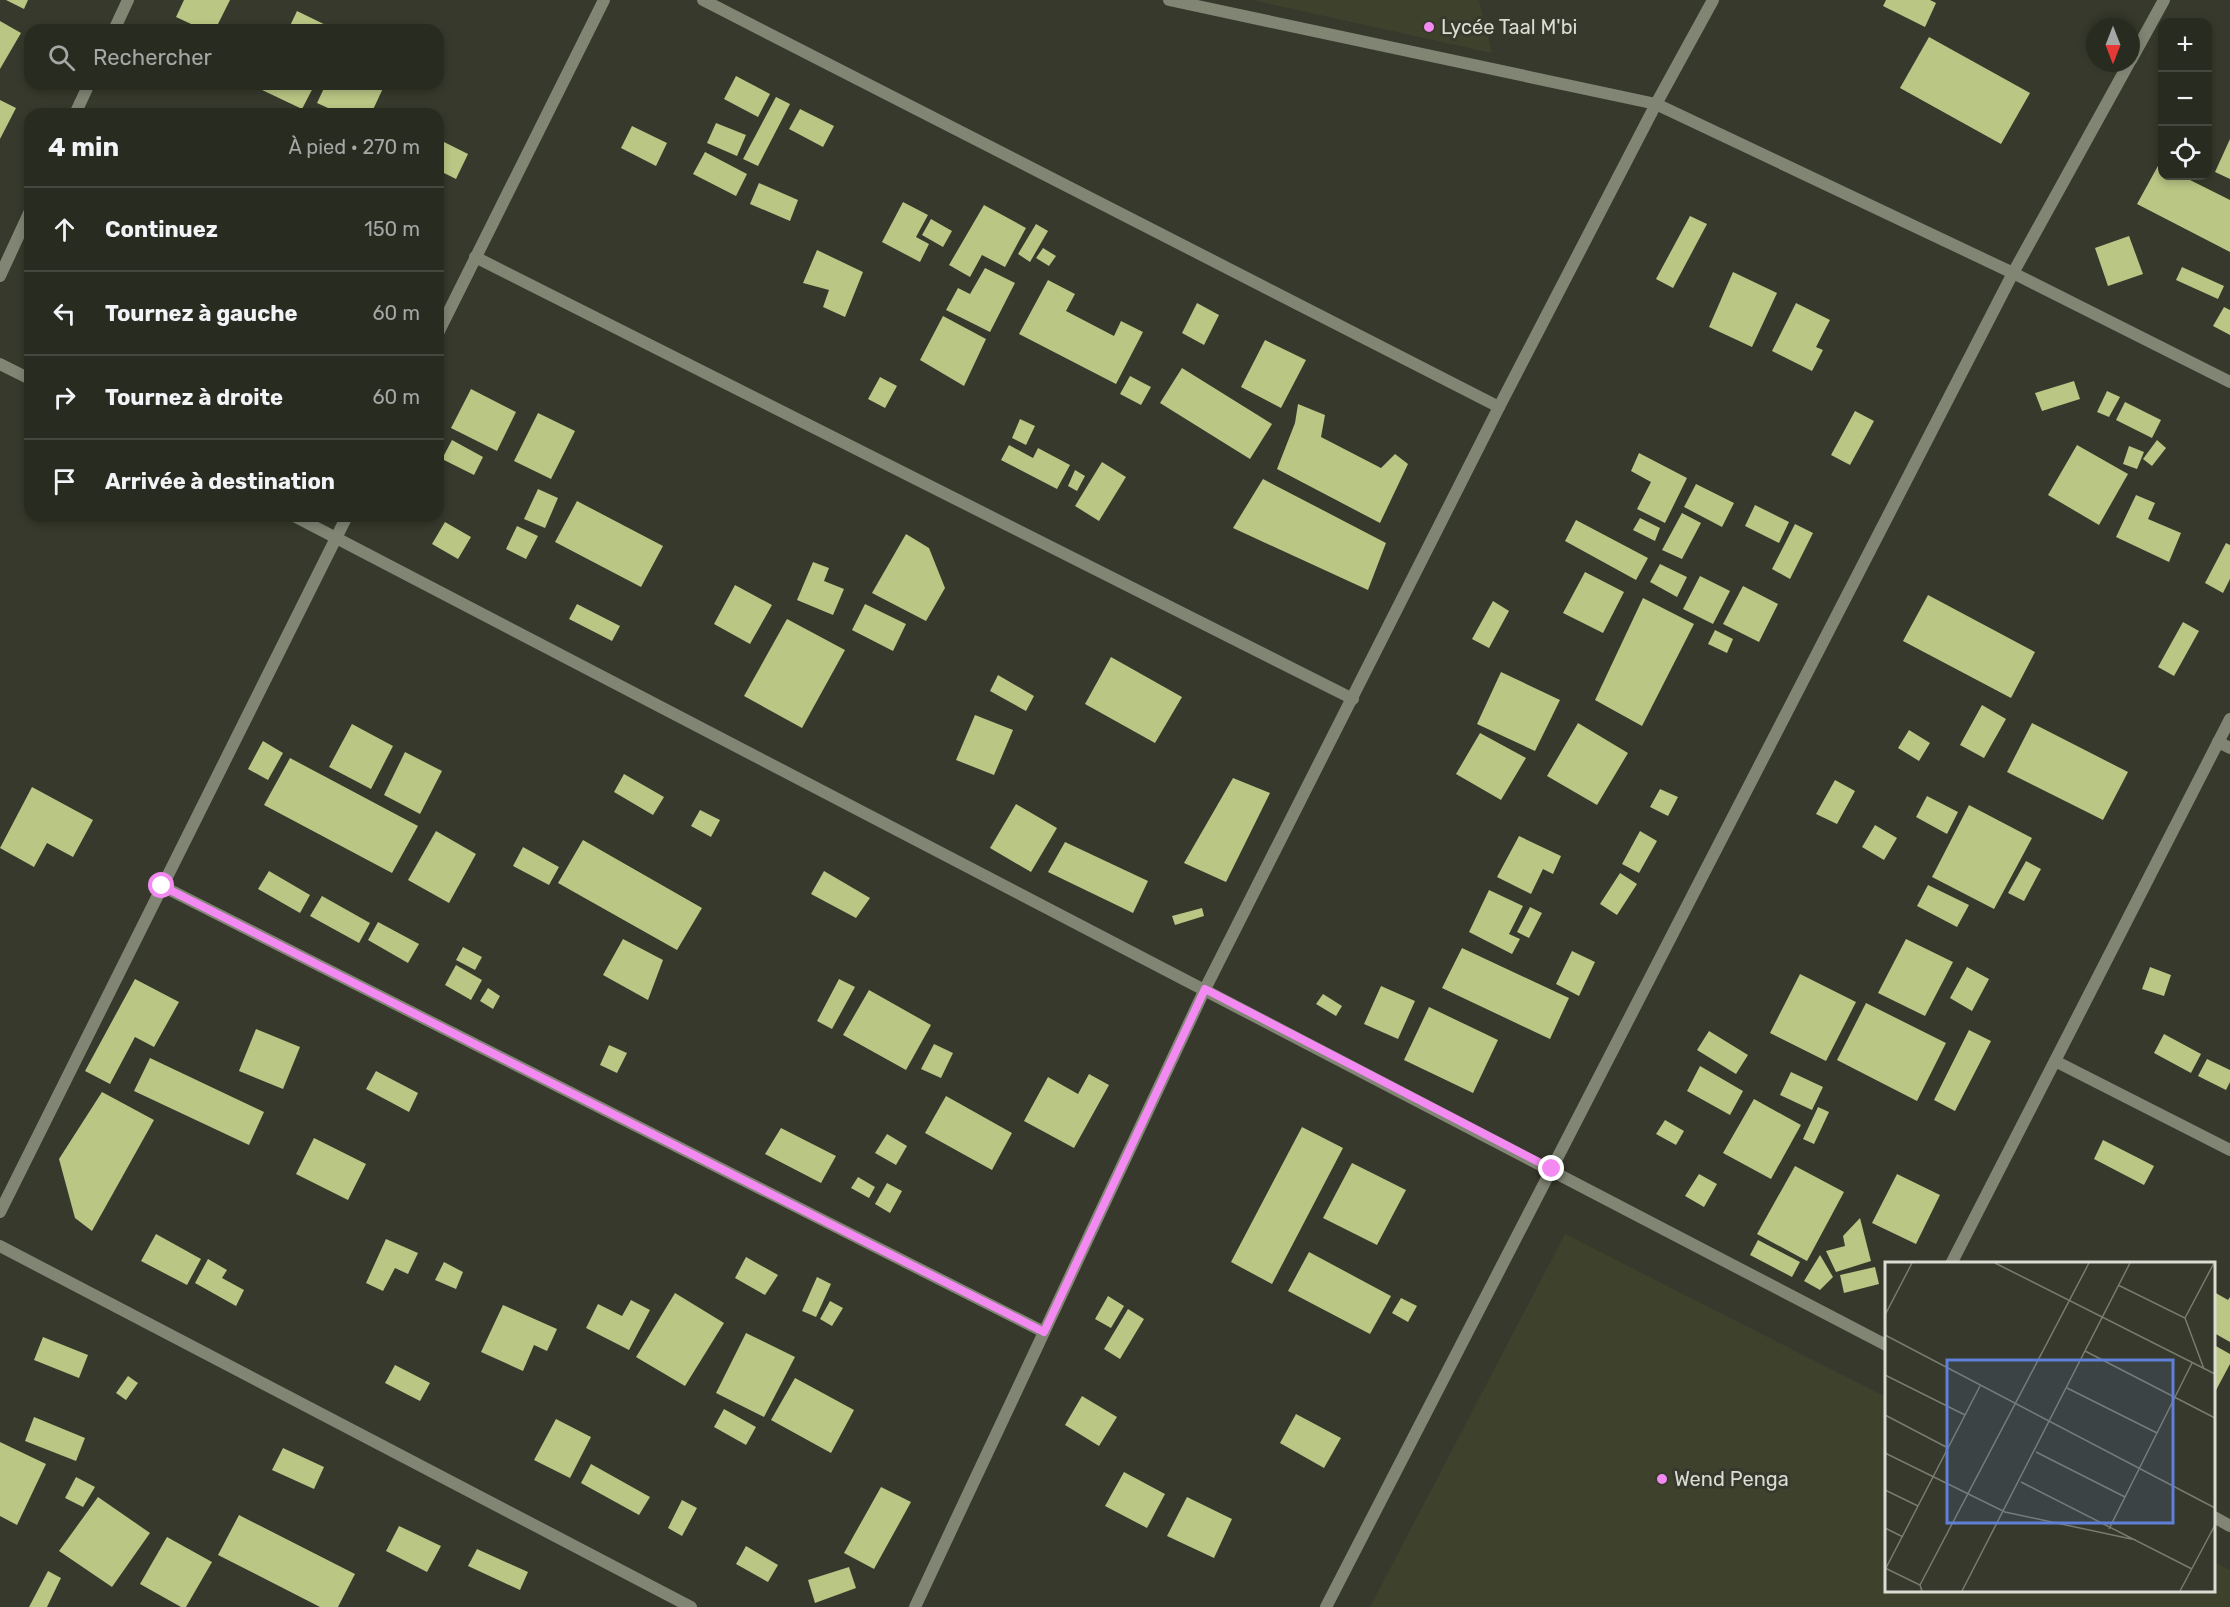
<!DOCTYPE html>
<html lang="fr">
<head>
<meta charset="utf-8">
<style>
	body { margin:0; font-family:Rubik,sans-serif; background:#303329; color:#f1f3f6 }
	.controls { position:absolute; right:18px; top:18px; display:grid; overflow:hidden; border-radius:12px; box-shadow:0 3px 9px #0003 }
	.controls button { width:54px; height:54px; display:grid; place-items:center; padding:0; border:0; border-bottom:2px solid #44473e; background:#282b20; color:#f1f3f6; font:30px sans-serif }
	.compass { position:absolute; left:2086px; top:18px; width:54px; height:54px; border-radius:50%; background:#282b20; box-shadow:0 3px 9px #0003; rotate:180deg }
	.stop { position:absolute; width:18px; height:18px; margin:-14px; border:4px solid #f38af2; border-radius:50%; background:#fff }
	.stop.end { background:#f38af2; border-color:#fff; box-shadow:0 2px 6px #0008 }
	.list { margin:0; padding:0; list-style:none }
	h2 { display:flex; justify-content:space-between; align-items:center; height:78px; margin:0; padding:0 24px; font-size:26px }
	h2 small { font-size:20px; font-weight:400; color:#a5a7a5 }
	.list li { display:grid; grid-template-columns:39px 1fr auto; gap:18px; align-items:center; box-sizing:border-box; height:84px; padding:0 24px; border-top:2px solid #44473e }
	.list b { display:block; font-size:22px; white-space:nowrap }
	.list em { font-size:20px; font-style:normal; color:#a5a7a5 }
	.icon { flex:none; width:33px; height:33px; fill:none; stroke:currentColor; stroke-width:2; stroke-linecap:round; stroke-linejoin:round }
	.map { position:relative; flex:none; width:2230px; height:1607px; overflow:hidden }
	.search { position:absolute; background:#282b20; box-shadow:0 3px 9px #0003; left:24px; top:24px; width:420px; height:66px; display:flex; align-items:center; gap:15px; box-sizing:border-box; padding:0 21px; border-radius:18px; color:#a5a7a5; font-size:22px }
	.panel { position:absolute; background:#282b20; box-shadow:0 3px 9px #0003; left:24px; top:108px; width:420px; height:414px; border-radius:18px }
	.map>svg:first-child { display:block }
	.built { fill:#3e422d }
	.building { fill:#b9c684 }
	.lines { fill:none; stroke-linecap:round; stroke-linejoin:round }
	.lane { stroke:#818574; stroke-width:12 }
	.street { stroke:#818574; stroke-width:12 }
	.route { stroke:#f38af2; stroke-width:8 }
	.poi-dot { fill:#f38af2; stroke:#36392b; stroke-width:2 }
	.labels { text-anchor:middle; stroke-width:6; stroke-linejoin:round; paint-order:stroke }
	.poi-label { font-size:20px; fill:#dbddd4; stroke:#36392b; text-anchor:start }
	.inset-road { fill:none; stroke:#787b6f; stroke-width:1.5 }
	.view { fill:#6080d7; fill-opacity:0.15; stroke:#6080d7; stroke-width:3 }
	.inset-edge { fill:none; stroke:#dbddd4; stroke-width:3 }
</style>
</head>
<body>
<div class="map">
<svg width="2230" height="1607" viewBox="0 0 2230 1607">
	<rect width="100%" height="100%" fill="#36392b"/>
	<g class="built">
		<polygon points="1252,0 1479,0 1492,53"/>
		<polygon points="1565,1234 1886,1397 1886,1590 2214,1590 2214,1562 2230,1570 2230,1607 1370,1607"/>
	</g>
	<g class="building">
		<polygon points="6,0 28,0 24,9"/>
		<polygon points="184,0 230,0 215,30 204,30 176,17"/>
		<polygon points="1886,0 1930,0 1936,3 1925,27 1883,6"/>
		<polygon points="297,11 336,30 288,30"/>
		<polygon points="0,21 21,33 0,69"/>
		<polygon points="1929,37 2030,93 2001,144 1900,88"/>
		<polygon points="736,76 770,94 758,117 724,99"/>
		<polygon points="262,84 315,84 302,109 260,89"/>
		<polygon points="326,84 385,84 371,114 341,114 317,103"/>
		<polygon points="776,97 790,104 758,166 743,159"/>
		<polygon points="0,100 16,108 0,139"/>
		<polygon points="800,109 834,126 823,147 789,129"/>
		<polygon points="716,123 746,135 737,156 707,143"/>
		<polygon points="632,126 667,143 656,166 621,148"/>
		<polygon points="438,139 468,154 456,179 438,170"/>
		<polygon points="2230,139 2230,179 2215,172"/>
		<polygon points="705,152 747,174 736,196 693,174"/>
		<polygon points="2159,164 2162,166 2162,176 2182,176 2230,200 2230,252 2137,204"/>
		<polygon points="759,183 798,200 790,221 750,204"/>
		<polygon points="903,202 928,215 916,237 929,244 920,262 882,242"/>
		<polygon points="984,205 1026,228 1005,267 982,255 970,277 949,265"/>
		<polygon points="1690,216 1707,224 1673,288 1656,279"/>
		<polygon points="931,219 952,231 943,247 922,235"/>
		<polygon points="1036,224 1048,231 1030,262 1018,254"/>
		<polygon points="2129,236 2143,274 2108,286 2095,248"/>
		<polygon points="1043,248 1056,256 1049,266 1036,258"/>
		<polygon points="817,250 863,272 845,317 823,307 829,290 803,283"/>
		<polygon points="2182,267 2224,286 2218,299 2176,280"/>
		<polygon points="985,268 1015,283 990,332 946,310 958,288 970,294"/>
		<polygon points="1733,272 1777,293 1752,347 1709,327"/>
		<polygon points="1048,280 1075,294 1066,311 1114,336 1121,321 1143,332 1116,384 1019,334"/>
		<polygon points="1197,303 1219,315 1204,345 1182,333"/>
		<polygon points="1796,303 1830,320 1816,347 1823,350 1812,371 1772,351"/>
		<polygon points="2224,307 2230,310 2230,335 2213,326"/>
		<polygon points="943,316 986,339 964,386 920,360"/>
		<polygon points="1265,340 1306,360 1281,408 1241,387"/>
		<polygon points="1182,368 1272,424 1250,459 1160,403"/>
		<polygon points="1130,376 1151,387 1141,405 1120,394"/>
		<polygon points="880,377 897,386 885,408 868,399"/>
		<polygon points="2074,381 2080,399 2042,411 2035,393"/>
		<polygon points="471,389 516,412 497,451 451,428"/>
		<polygon points="2107,391 2120,397 2109,417 2097,412"/>
		<polygon points="2125,402 2161,420 2152,438 2116,420"/>
		<polygon points="1298,404 1325,415 1321,437 1381,468 1395,454 1408,464 1380,523 1277,469 1295,423"/>
		<polygon points="1855,411 1874,421 1850,465 1831,455"/>
		<polygon points="538,413 575,431 551,479 514,461"/>
		<polygon points="1020,419 1035,426 1026,445 1012,438"/>
		<polygon points="452,440 483,457 474,475 442,459"/>
		<polygon points="2157,440 2166,448 2152,466 2143,459"/>
		<polygon points="1009,445 1033,458 1038,448 1070,465 1057,489 1001,460"/>
		<polygon points="2077,445 2128,474 2099,525 2048,495"/>
		<polygon points="2129,446 2144,452 2137,469 2123,464"/>
		<polygon points="1639,453 1687,478 1665,523 1637,509 1651,482 1631,471"/>
		<polygon points="1102,462 1126,477 1099,521 1075,506"/>
		<polygon points="1075,470 1085,476 1077,491 1068,486"/>
		<polygon points="1263,479 1386,543 1368,590 1233,528"/>
		<polygon points="1696,484 1734,503 1722,527 1684,507"/>
		<polygon points="538,489 558,498 545,528 524,519"/>
		<polygon points="2136,495 2155,503 2148,519 2181,533 2169,562 2116,537"/>
		<polygon points="577,501 663,546 641,587 555,542"/>
		<polygon points="1755,505 1789,522 1779,543 1745,526"/>
		<polygon points="1682,513 1701,523 1682,559 1662,550"/>
		<polygon points="1640,518 1660,528 1655,541 1633,530"/>
		<polygon points="1576,520 1648,558 1636,580 1565,541"/>
		<polygon points="445,522 471,537 458,559 432,544"/>
		<polygon points="1795,524 1813,533 1790,579 1772,569"/>
		<polygon points="517,526 538,536 526,559 506,549"/>
		<polygon points="906,534 929,548 945,588 926,621 872,593"/>
		<polygon points="2226,543 2230,545 2230,579 2223,593 2205,583"/>
		<polygon points="813,562 829,568 824,581 844,589 833,615 797,600"/>
		<polygon points="1660,564 1687,577 1677,597 1650,582"/>
		<polygon points="1585,572 1624,592 1603,633 1563,613"/>
		<polygon points="1700,576 1730,591 1713,624 1683,609"/>
		<polygon points="735,585 772,605 750,644 714,624"/>
		<polygon points="1743,586 1778,604 1759,642 1723,624"/>
		<polygon points="1928,595 2035,652 2011,698 1903,641"/>
		<polygon points="1643,598 1694,624 1642,726 1595,700"/>
		<polygon points="1493,601 1509,611 1489,648 1472,639"/>
		<polygon points="577,604 620,626 612,641 569,619"/>
		<polygon points="865,604 906,624 893,651 852,630"/>
		<polygon points="787,619 845,650 802,728 744,696"/>
		<polygon points="2183,622 2199,631 2174,676 2158,667"/>
		<polygon points="1715,630 1733,639 1727,653 1708,644"/>
		<polygon points="1111,657 1182,697 1155,743 1085,704"/>
		<polygon points="1501,672 1560,700 1535,751 1477,724"/>
		<polygon points="998,675 1034,696 1026,711 990,691"/>
		<polygon points="1982,705 2006,719 1984,758 1960,745"/>
		<polygon points="975,715 1013,730 994,775 956,760"/>
		<polygon points="1578,723 1628,753 1597,805 1547,776"/>
		<polygon points="2032,723 2128,772 2103,820 2007,772"/>
		<polygon points="352,724 393,746 371,789 329,767"/>
		<polygon points="1909,730 1930,743 1919,761 1898,748"/>
		<polygon points="1480,733 1526,758 1501,800 1456,774"/>
		<polygon points="263,741 283,753 268,780 248,769"/>
		<polygon points="405,752 442,771 420,814 384,795"/>
		<polygon points="290,758 418,826 392,873 264,805"/>
		<polygon points="624,774 664,797 653,815 614,792"/>
		<polygon points="1233,778 1270,793 1226,882 1184,863"/>
		<polygon points="1835,780 1855,791 1837,824 1816,814"/>
		<polygon points="32,787 93,820 73,857 47,843 34,867 0,848"/>
		<polygon points="1660,789 1678,797 1668,816 1650,807"/>
		<polygon points="1927,796 1958,812 1947,834 1916,817"/>
		<polygon points="1016,804 1057,828 1031,872 990,848"/>
		<polygon points="1969,805 2032,838 1994,909 1932,877"/>
		<polygon points="700,810 720,820 711,837 691,826"/>
		<polygon points="1875,825 1897,838 1884,860 1862,847"/>
		<polygon points="436,831 476,854 449,903 408,880"/>
		<polygon points="1640,831 1657,841 1639,873 1622,864"/>
		<polygon points="1519,836 1561,856 1553,874 1543,869 1531,894 1497,877"/>
		<polygon points="583,840 702,908 677,950 558,883"/>
		<polygon points="1065,842 1148,881 1133,913 1048,872"/>
		<polygon points="523,847 559,867 549,885 513,866"/>
		<polygon points="2026,861 2041,869 2024,901 2008,893"/>
		<polygon points="269,871 310,895 300,913 258,889"/>
		<polygon points="824,871 870,898 856,918 811,894"/>
		<polygon points="1620,873 1637,884 1617,915 1600,904"/>
		<polygon points="1928,885 1969,905 1957,927 1917,906"/>
		<polygon points="1489,890 1523,906 1509,934 1520,939 1512,954 1469,932"/>
		<polygon points="322,896 370,923 359,943 310,916"/>
		<polygon points="1530,907 1542,913 1529,938 1517,932"/>
		<polygon points="1202,908 1204,916 1175,925 1172,916"/>
		<polygon points="378,922 419,944 408,963 368,940"/>
		<polygon points="623,939 663,960 648,1000 603,975"/>
		<polygon points="1906,939 1953,962 1925,1016 1878,993"/>
		<polygon points="463,947 482,957 475,970 456,960"/>
		<polygon points="1462,948 1569,998 1550,1039 1442,988"/>
		<polygon points="1572,951 1595,962 1579,996 1556,984"/>
		<polygon points="456,965 482,980 471,1000 445,985"/>
		<polygon points="1967,967 1989,979 1972,1011 1950,998"/>
		<polygon points="2150,967 2171,975 2164,996 2142,989"/>
		<polygon points="1800,974 1856,1002 1826,1061 1770,1033"/>
		<polygon points="135,979 179,1002 154,1047 135,1037 110,1084 85,1071"/>
		<polygon points="839,979 855,987 832,1029 817,1021"/>
		<polygon points="1381,986 1415,1001 1398,1039 1364,1024"/>
		<polygon points="488,988 500,996 493,1009 480,1001"/>
		<polygon points="869,990 931,1025 906,1070 843,1035"/>
		<polygon points="1323,994 1342,1006 1336,1016 1316,1004"/>
		<polygon points="1866,1003 1946,1043 1917,1101 1837,1060"/>
		<polygon points="1429,1007 1498,1040 1473,1093 1404,1060"/>
		<polygon points="256,1029 300,1047 283,1089 239,1071"/>
		<polygon points="1969,1030 1991,1041 1955,1111 1934,1100"/>
		<polygon points="1709,1031 1748,1055 1736,1074 1697,1050"/>
		<polygon points="2164,1034 2201,1054 2191,1073 2154,1053"/>
		<polygon points="934,1044 953,1053 941,1078 921,1069"/>
		<polygon points="609,1045 627,1053 617,1073 600,1065"/>
		<polygon points="150,1058 264,1112 249,1145 134,1091"/>
		<polygon points="2207,1059 2230,1070 2230,1082 2226,1090 2198,1076"/>
		<polygon points="1700,1066 1743,1091 1730,1115 1687,1091"/>
		<polygon points="376,1071 418,1093 409,1112 366,1089"/>
		<polygon points="1791,1072 1823,1087 1812,1110 1780,1095"/>
		<polygon points="1089,1074 1109,1085 1074,1148 1024,1121 1048,1077 1078,1094"/>
		<polygon points="102,1092 154,1120 92,1231 75,1218 59,1159"/>
		<polygon points="946,1096 1012,1133 992,1170 925,1133"/>
		<polygon points="1754,1099 1801,1125 1771,1179 1723,1153"/>
		<polygon points="1818,1107 1829,1112 1814,1144 1803,1139"/>
		<polygon points="1665,1120 1684,1131 1676,1145 1656,1134"/>
		<polygon points="1302,1127 1343,1148 1272,1284 1231,1262"/>
		<polygon points="781,1128 836,1156 821,1183 765,1154"/>
		<polygon points="887,1134 907,1146 896,1165 875,1153"/>
		<polygon points="314,1138 366,1164 348,1200 296,1174"/>
		<polygon points="2103,1140 2154,1166 2144,1185 2094,1159"/>
		<polygon points="1352,1163 1406,1190 1377,1245 1323,1218"/>
		<polygon points="1795,1166 1844,1192 1807,1261 1757,1234"/>
		<polygon points="1699,1174 1717,1184 1704,1207 1685,1196"/>
		<polygon points="1897,1174 1940,1195 1916,1244 1872,1223"/>
		<polygon points="858,1177 875,1187 869,1198 851,1188"/>
		<polygon points="887,1183 902,1191 890,1213 875,1204"/>
		<polygon points="1860,1218 1871,1261 1836,1272 1826,1251 1845,1246 1843,1236"/>
		<polygon points="156,1234 201,1259 187,1285 141,1261"/>
		<polygon points="386,1239 418,1253 408,1274 395,1268 383,1291 366,1283"/>
		<polygon points="1758,1240 1800,1262 1792,1277 1750,1255"/>
		<polygon points="1309,1252 1391,1296 1370,1334 1288,1291"/>
		<polygon points="1820,1255 1833,1277 1820,1290 1804,1281"/>
		<polygon points="746,1257 778,1275 765,1295 735,1278"/>
		<polygon points="208,1259 227,1270 222,1278 244,1290 236,1306 195,1283"/>
		<polygon points="444,1262 463,1272 456,1289 435,1280"/>
		<polygon points="1875,1267 1879,1284 1844,1293 1840,1275"/>
		<polygon points="817,1277 831,1284 816,1317 802,1311"/>
		<polygon points="2214,1292 2228,1300 2230,1297 2230,1342 2214,1333"/>
		<polygon points="675,1293 724,1323 685,1386 636,1357"/>
		<polygon points="1108,1296 1124,1306 1111,1328 1095,1319"/>
		<polygon points="1401,1298 1417,1306 1408,1322 1392,1313"/>
		<polygon points="631,1300 650,1310 629,1350 586,1328 598,1304 622,1316"/>
		<polygon points="830,1301 843,1308 832,1326 820,1319"/>
		<polygon points="503,1305 557,1329 547,1351 534,1345 523,1371 481,1352"/>
		<polygon points="1128,1309 1144,1319 1120,1359 1104,1349"/>
		<polygon points="746,1333 795,1357 764,1417 716,1393"/>
		<polygon points="43,1337 88,1355 79,1378 34,1360"/>
		<polygon points="2214,1345 2230,1354 2230,1364 2214,1394"/>
		<polygon points="395,1365 430,1383 420,1401 385,1383"/>
		<polygon points="128,1376 138,1383 126,1400 116,1393"/>
		<polygon points="795,1378 854,1410 831,1453 771,1420"/>
		<polygon points="1082,1396 1117,1417 1099,1446 1065,1425"/>
		<polygon points="724,1409 756,1427 746,1445 714,1427"/>
		<polygon points="1296,1414 1341,1438 1324,1468 1280,1443"/>
		<polygon points="34,1417 85,1438 76,1461 25,1441"/>
		<polygon points="556,1419 591,1437 570,1478 534,1460"/>
		<polygon points="0,1442 46,1464 17,1525 0,1516"/>
		<polygon points="283,1448 324,1467 314,1489 272,1470"/>
		<polygon points="591,1464 650,1497 639,1515 581,1483"/>
		<polygon points="1124,1472 1165,1494 1147,1528 1105,1506"/>
		<polygon points="76,1477 95,1487 83,1507 65,1498"/>
		<polygon points="881,1487 911,1502 874,1569 844,1553"/>
		<polygon points="98,1497 150,1533 112,1587 59,1551"/>
		<polygon points="1187,1497 1232,1519 1214,1558 1167,1536"/>
		<polygon points="682,1500 697,1508 682,1536 668,1528"/>
		<polygon points="239,1515 355,1574 338,1607 320,1607 218,1555"/>
		<polygon points="399,1526 441,1546 427,1572 386,1551"/>
		<polygon points="167,1537 212,1562 186,1607 181,1607 140,1584"/>
		<polygon points="746,1546 778,1565 768,1582 736,1564"/>
		<polygon points="477,1549 528,1572 520,1590 468,1566"/>
		<polygon points="849,1567 856,1588 815,1603 808,1580"/>
		<polygon points="48,1571 61,1578 47,1607 29,1607"/>
	</g>
	<g class="lines">
		<g class="lane">
			<polyline points="114,30 128,0"/>
			<polyline points="75,114 89,84"/>
			<polyline points="0,276 30,211"/>
		</g>
		<g class="street">
			<polyline points="703,0 1499,407"/>
			<polyline points="1169,0 1656,104 2013,273 2230,382"/>
			<polyline points="2131,60 2164,0"/>
			<polyline points="475,257 1353,699"/>
			<polyline points="438,333 604,0"/>
			<polyline points="0,364 30,379"/>
			<polyline points="294,516 1886,1345"/>
			<polyline points="2218,742 2230,748"/>
			<polyline points="162,886 1044,1332"/>
			<polyline points="2055,1061 2230,1150"/>
			<polyline points="0,1212 347,516"/>
			<polyline points="0,1246 691,1607"/>
			<polyline points="1951,1264 2230,719"/>
			<polyline points="2214,1517 2230,1526"/>
			<polyline points="915,1607 1205,989 1499,407 1656,104 1713,0"/>
			<polyline points="1326,1607 2013,273 2129,63"/>
		</g>
	</g>
	<g class="lines">
		<polyline class="route" points="162,886 1044,1332 1205,989 1552,1169"/>
	</g>
	<g class="poi-dot">
		<circle cx="1429" cy="27" r="6"/>
		<circle cx="1662" cy="1479" r="6"/>
	</g>
	<g class="labels">
		<g class="poi-label">
			<text x="1441" y="34">Lycée Taal M'bi</text>
			<text x="1674" y="1486">Wend Penga</text>
		</g>
	</g>
	<g transform="translate(1885 1262)">
		<rect width="330" height="330" fill="#36392b"/>
		<path class="inset-road" d="M110 1 330 112M233 23 300 56 319 107M0 53 27 1M300 56 329 1M0 73 330 246M200 89 330 156M0 113 80 153M182 126 272 171M0 153 63 186M151 190 240 235M0 191 120 250 251 278M136 220 307 307M0 228 33 244M0 266 18 275M224 267 307 101M0 306 35 323 37 329M1 306 95 124M35 323 204 1M77 329 245 1M295 329 330 263"/>
		<path class="view" d="M62 98H288V261H62Z"/>
		<rect width="330" height="330" class="inset-edge"/>
	</g>
</svg>
<div class="controls">
<button>+</button>
<button>−</button>
<button><svg class="icon" aria-label="locate" viewBox="0 0 24 24"><circle cx="12" cy="12" r="6"/><path d="M12 2v4M12 18v4M2 12h4M18 12h4"/></svg></button>
</div>
<svg class="compass" viewBox="-18 -18 36 36"><path d="M0-13l5 13h-10z" fill="#e53935"/><path d="M0 13l5-13h-10z" fill="#a5a7a5"/></svg>
<div class="stop" style="left:162px;top:886px"></div>
<div class="stop end" style="left:1552px;top:1169px"></div>
<div class="search"><svg class="icon" aria-label="search" viewBox="0 0 24 24"><circle cx="10" cy="10" r="6"/><path d="M15 15l6 6"/></svg>Rechercher</div>
<section class="panel">
<h2>4 min<small>À pied · 270 m</small></h2>
<ul class="list">
<li><svg class="icon" aria-label="ahead" viewBox="0 0 24 24"><path d="M12 20V5M6 11l6-6 6 6"/></svg><div><b>Continuez</b></div><em>150 m</em></li>
<li><svg class="icon" aria-label="left" viewBox="0 0 24 24"><path d="M17 20v-9H6M10 6l-5 5 5 5"/></svg><div><b>Tournez à gauche</b></div><em>60 m</em></li>
<li><svg class="icon" aria-label="right" viewBox="0 0 24 24"><path d="M7 20v-9h11M14 6l5 5-5 5"/></svg><div><b>Tournez à droite</b></div><em>60 m</em></li>
<li><svg class="icon" aria-label="arrive" viewBox="0 0 24 24"><path d="M6 21V4h12l-3 4 3 4H6"/></svg><div><b>Arrivée à destination</b></div></li>
</ul>
</section>
</div>
</body>
</html>
